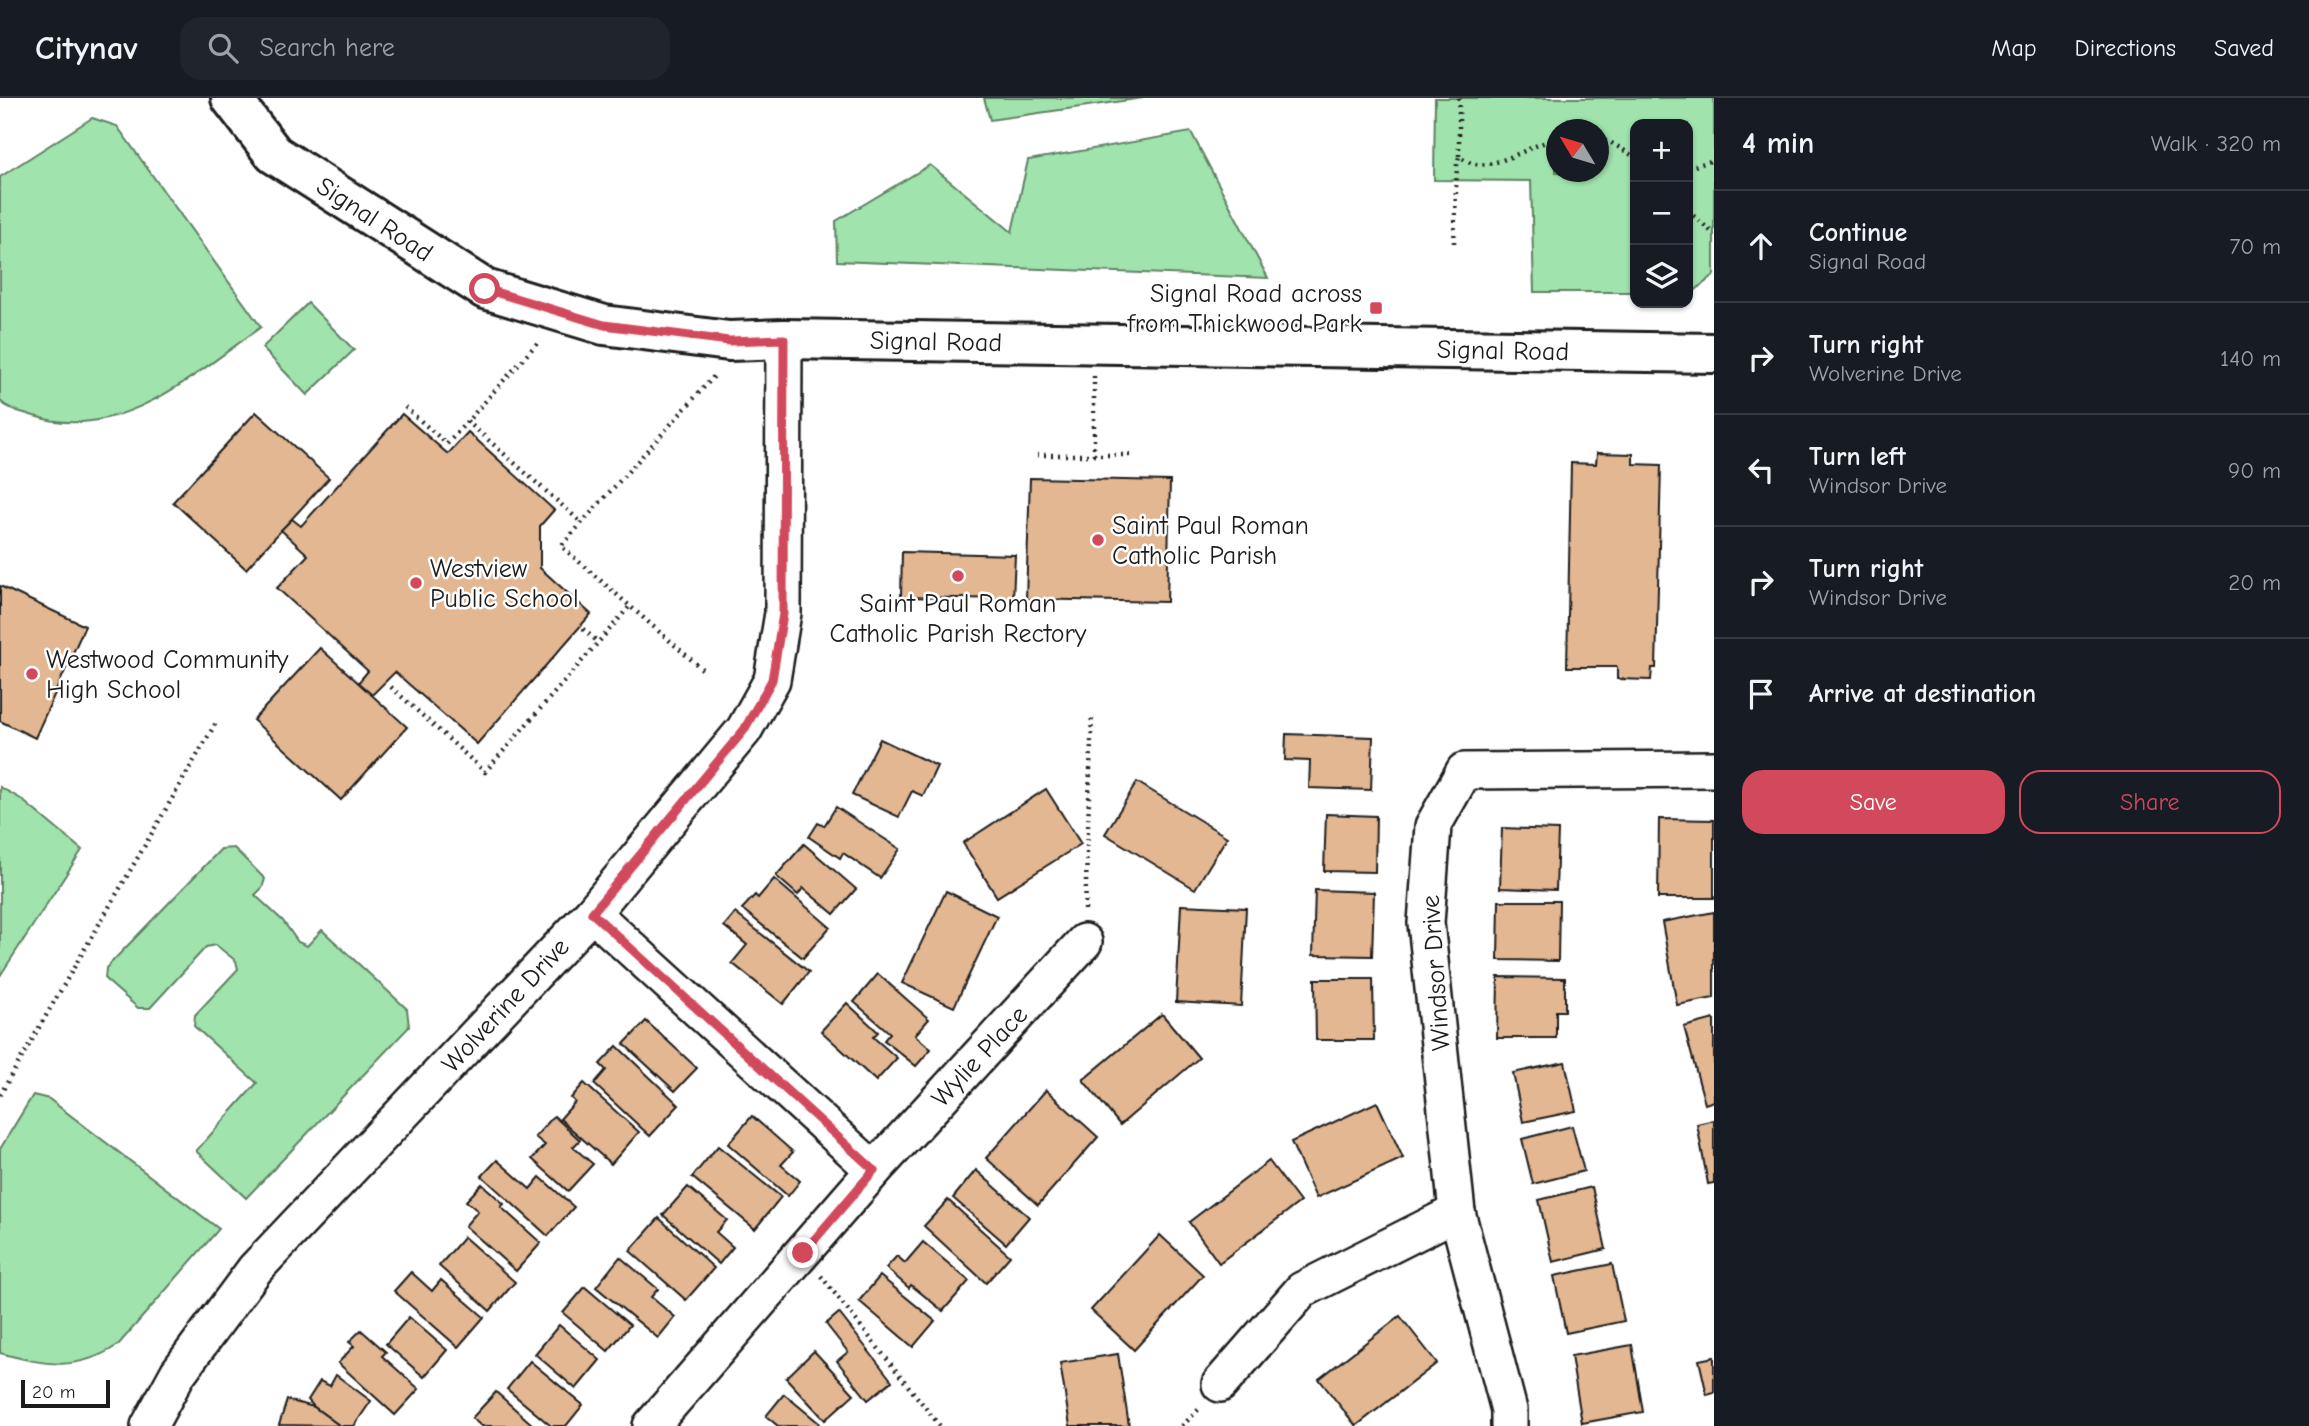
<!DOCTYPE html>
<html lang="en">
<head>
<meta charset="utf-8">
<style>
	body { margin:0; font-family:"Comic Neue",sans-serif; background:#20242c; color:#f1f3f6 }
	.controls { position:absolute; right:21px; top:21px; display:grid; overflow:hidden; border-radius:14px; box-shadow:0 2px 5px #0004 }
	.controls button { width:63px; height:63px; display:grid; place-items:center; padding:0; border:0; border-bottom:2px solid #363941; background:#171b24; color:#f1f3f6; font:35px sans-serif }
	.compass { position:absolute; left:1546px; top:21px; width:63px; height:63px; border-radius:50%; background:#171b24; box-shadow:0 2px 5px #0004; rotate:308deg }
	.scale { position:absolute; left:21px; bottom:18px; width:89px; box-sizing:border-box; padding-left:7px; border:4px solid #1c1c1c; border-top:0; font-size:19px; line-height:24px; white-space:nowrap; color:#1c1c1c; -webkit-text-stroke:5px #fff; paint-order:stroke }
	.stop { position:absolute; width:21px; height:21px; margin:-16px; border:5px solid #d1495b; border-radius:50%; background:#fff }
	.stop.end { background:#d1495b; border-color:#fff; box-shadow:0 2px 7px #0008 }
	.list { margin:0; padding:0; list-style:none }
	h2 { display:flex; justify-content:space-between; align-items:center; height:91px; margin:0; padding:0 28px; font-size:30px }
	h2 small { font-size:23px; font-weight:400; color:#9ea1a6 }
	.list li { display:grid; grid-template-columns:46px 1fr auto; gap:21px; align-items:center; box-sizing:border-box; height:112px; padding:0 28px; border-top:2px solid #363941 }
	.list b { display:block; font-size:26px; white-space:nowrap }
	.list p { margin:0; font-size:23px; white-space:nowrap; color:#9ea1a6 }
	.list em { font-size:23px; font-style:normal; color:#9ea1a6 }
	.actions { display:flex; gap:14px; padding:21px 28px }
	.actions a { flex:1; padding:16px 0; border:2px solid #d1495b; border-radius:21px; text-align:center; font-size:24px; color:#d1495b }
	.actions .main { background:#d1495b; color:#fff }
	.icon { flex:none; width:38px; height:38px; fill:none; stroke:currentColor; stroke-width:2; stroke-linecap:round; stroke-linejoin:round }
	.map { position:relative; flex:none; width:1714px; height:1328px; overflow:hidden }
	header { display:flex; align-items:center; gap:42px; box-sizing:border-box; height:98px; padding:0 35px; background:#171b24; border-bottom:2px solid #363941 }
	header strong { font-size:33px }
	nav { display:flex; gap:38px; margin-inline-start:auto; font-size:24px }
	.search { width:490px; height:63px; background:#20242c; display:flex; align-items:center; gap:18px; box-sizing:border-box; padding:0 24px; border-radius:21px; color:#9ea1a6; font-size:26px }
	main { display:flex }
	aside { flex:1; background:#171b24 }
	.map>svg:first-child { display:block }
	.green { fill:#a0e3ad; stroke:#5e8064; stroke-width:2; fill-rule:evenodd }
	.building { fill:#e2b792; stroke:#1c1c1c; stroke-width:2 }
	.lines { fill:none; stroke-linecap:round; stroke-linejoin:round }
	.street-casing { stroke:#1c1c1c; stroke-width:40 }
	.secondary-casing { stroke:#1c1c1c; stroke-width:44 }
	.path { stroke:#1c1c1c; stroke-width:4.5; stroke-dasharray:2 5; stroke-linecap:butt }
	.street { stroke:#fff; stroke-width:35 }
	.secondary { stroke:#fff; stroke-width:38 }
	.route { stroke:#d1495b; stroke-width:9 }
	.poi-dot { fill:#d1495b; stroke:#fff; stroke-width:2.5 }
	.labels { text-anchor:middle; stroke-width:5; stroke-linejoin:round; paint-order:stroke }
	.street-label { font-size:26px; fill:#1c1c1c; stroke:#fff }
	.poi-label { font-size:26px; fill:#1c1c1c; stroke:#fff; text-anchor:start }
</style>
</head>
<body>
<header>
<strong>Citynav</strong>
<div class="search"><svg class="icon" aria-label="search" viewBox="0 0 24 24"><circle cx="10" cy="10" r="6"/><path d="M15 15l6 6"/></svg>Search here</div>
<nav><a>Map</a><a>Directions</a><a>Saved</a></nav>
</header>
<main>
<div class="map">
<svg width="1714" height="1328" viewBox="0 0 1714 1328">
	<rect width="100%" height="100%" fill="#fff"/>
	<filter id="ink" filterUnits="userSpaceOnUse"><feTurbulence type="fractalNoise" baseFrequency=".0143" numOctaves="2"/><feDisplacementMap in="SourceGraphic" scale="14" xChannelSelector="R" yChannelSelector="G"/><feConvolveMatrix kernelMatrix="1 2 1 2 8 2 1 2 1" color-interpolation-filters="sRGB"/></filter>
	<g filter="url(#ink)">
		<g class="green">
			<polygon points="984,0 1143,0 990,22"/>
			<path d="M1435 0H1714V177L1692 195H1688V26H1635V194H1534L1531 83 1434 82ZM1556 32H1598V74H1556Z"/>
			<path d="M92 20 117 28 261 229C196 275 119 346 34 318 22 314 9 312 0 303V79Z"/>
			<polygon points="1191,34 1268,180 837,163 836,123 930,67 1012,134 1028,62"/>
			<polygon points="308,205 354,252 307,297 262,250"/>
			<polygon points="0,689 21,701 82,752 0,878"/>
			<polygon points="234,750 265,781 262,790 255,797 283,823 298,844 307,848 322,832 407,911 409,929 246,1100 196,1053 257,985 194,928 195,917 238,871 236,863 216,847 206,849 150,910 138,910 105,881 106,870 221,751"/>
			<path d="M33 997 49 1001 219 1131 118 1247C77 1274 45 1267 0 1255V1051Z"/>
		</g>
		<g class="building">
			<polygon points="256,314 329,380 246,471 173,404"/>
			<polygon points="402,316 448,356 468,334 554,412 540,428 540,470 591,516 477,646 395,574 372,597 358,585 368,573 277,490 308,457 281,432 292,421 301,428"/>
			<polygon points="1597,355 1633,356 1633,366 1661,367 1656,570 1652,570 1651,582 1617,581 1617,569 1567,569 1571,365 1596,366"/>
			<polygon points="1030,380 1170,383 1167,504 1026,501"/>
			<polygon points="902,454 1015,457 1013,501 901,499"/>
			<polygon points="0,488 85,528 35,640 0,623"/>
			<polygon points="320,550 407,629 341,702 253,622"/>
			<polygon points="1286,636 1373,639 1371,692 1309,690 1310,663 1285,662"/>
			<polygon points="880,641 937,668 923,698 912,693 899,719 852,697"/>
			<polygon points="1137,684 1227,739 1195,791 1105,736"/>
			<polygon points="1046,691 1081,746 997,799 963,745"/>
			<polygon points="836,709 900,751 880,780 843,755 840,760 809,739 818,725 824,728"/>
			<polygon points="1326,716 1376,718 1375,774 1324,773"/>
			<polygon points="1659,721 1714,722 1714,800 1658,800"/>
			<polygon points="1502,730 1558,732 1556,792 1500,790"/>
			<polygon points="804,746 856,791 834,816 803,790 798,797 776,778"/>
			<polygon points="774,781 830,829 803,860 742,811 755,797 758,800"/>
			<polygon points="1315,792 1374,794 1372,858 1313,857"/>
			<polygon points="946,793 997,818 954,909 902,885"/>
			<polygon points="1499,803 1559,803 1558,863 1498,862"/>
			<polygon points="1181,807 1246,810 1241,908 1176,904"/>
			<polygon points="1714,814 1714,900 1677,907 1662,824"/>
			<polygon points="735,815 809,874 783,906 732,865 747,847 724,828"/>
			<polygon points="878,876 929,921 915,937 931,951 916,968 884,942 890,935 854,904"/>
			<polygon points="1498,879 1565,880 1565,913 1556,913 1556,940 1497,940"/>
			<polygon points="1315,881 1373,881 1374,942 1316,942"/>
			<polygon points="847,905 878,934 873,939 897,960 876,983 821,933"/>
			<polygon points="1162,916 1199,960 1120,1027 1083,982"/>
			<polygon points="1714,921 1714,1003 1705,1006 1684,929"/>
			<polygon points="646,923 697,970 675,993 624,946"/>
			<polygon points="617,948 679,1007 650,1038 594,986 606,972 600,966"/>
			<polygon points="1565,964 1576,1013 1523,1024 1513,975"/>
			<polygon points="584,985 639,1034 611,1066 560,1021 575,1004 571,1000"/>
			<polygon points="1046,992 1098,1039 1038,1107 986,1060"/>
			<polygon points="1377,1004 1403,1060 1316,1100 1291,1044"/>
			<polygon points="554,1018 580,1042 573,1049 593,1066 568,1093 532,1061 545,1047 535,1039"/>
			<polygon points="752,1018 793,1054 781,1067 800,1083 788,1098 728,1046"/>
			<polygon points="1714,1022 1714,1085 1708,1086 1697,1026"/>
			<polygon points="1572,1028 1584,1073 1533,1086 1522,1041"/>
			<polygon points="718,1048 781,1099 755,1131 692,1079"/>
			<polygon points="497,1062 530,1091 540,1079 574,1109 548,1138 482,1078"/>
			<polygon points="1269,1063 1300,1104 1219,1165 1189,1124"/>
			<polygon points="976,1072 1029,1119 1006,1146 953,1100"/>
			<polygon points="482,1086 504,1106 501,1109 541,1145 516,1173 465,1128 478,1113 466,1103"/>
			<polygon points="688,1089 727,1122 716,1134 733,1149 719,1166 663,1117"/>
			<polygon points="1592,1089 1606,1151 1553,1164 1539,1102"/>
			<polygon points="948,1102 1010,1158 986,1185 924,1128"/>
			<polygon points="659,1120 714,1170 686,1202 630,1153"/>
			<polygon points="1160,1137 1203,1177 1134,1252 1091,1212"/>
			<polygon points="464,1139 515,1184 490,1213 439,1168"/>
			<polygon points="923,1144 969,1183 943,1213 911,1187 909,1190 886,1170 897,1158 905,1165"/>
			<polygon points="620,1159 658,1191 651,1199 675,1219 658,1240 596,1189"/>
			<polygon points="1612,1166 1624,1223 1566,1235 1554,1178"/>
			<polygon points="411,1174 432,1193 441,1182 484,1219 458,1249 394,1193"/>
			<polygon points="880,1178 935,1223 913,1249 859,1203"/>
			<polygon points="585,1189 630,1227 608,1253 563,1215"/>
			<polygon points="839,1215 892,1283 868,1302 837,1263 848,1254 826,1226"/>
			<polygon points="1400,1218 1437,1265 1356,1328 1319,1281"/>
			<polygon points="409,1219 447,1252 424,1279 386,1246"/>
			<polygon points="559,1227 600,1262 576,1291 535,1256"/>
			<polygon points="361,1232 386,1254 382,1258 419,1291 395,1317 338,1265 354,1248 349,1244"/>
			<polygon points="1632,1247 1643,1314 1582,1325 1571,1258"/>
			<polygon points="814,1253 854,1296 825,1322 786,1280"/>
			<polygon points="1118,1256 1129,1328 1070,1328 1060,1265"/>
			<polygon points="1714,1259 1714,1295 1707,1297 1699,1262"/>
			<polygon points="530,1263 583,1307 566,1328 551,1328 507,1291"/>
			<polygon points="336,1277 371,1303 354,1328 340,1328 314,1309 308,1302 320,1283 330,1288"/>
			<polygon points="496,1294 534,1328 481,1328 472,1320"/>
			<polygon points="784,1296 819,1325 817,1328 778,1328 766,1318"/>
			<polygon points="287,1302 314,1309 340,1328 279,1327"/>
		</g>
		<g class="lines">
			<g class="street-casing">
				<g id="street">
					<polyline points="592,815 874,1072"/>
					<polyline points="1220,1286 1302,1192 1457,1114"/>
					<polyline points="149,1328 178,1275 255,1171 592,815 744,632 772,582 783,515 784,241"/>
					<polyline points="651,1328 874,1072 1084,844"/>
					<polyline points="1509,1328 1509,1312 1457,1114 1426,825 1433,728 1464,673 1714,671"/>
				</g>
			</g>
			<g class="secondary-casing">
				<polyline id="secondary" points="231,0 274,56 485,191 604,227 729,243 784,241 1714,255"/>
			</g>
			<g class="path">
				<path d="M1459 0V59C1464 62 1469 65 1475 66 1499 70 1532 46 1556 41"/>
				<polyline points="1598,41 1610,44 1635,59"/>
				<polyline points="1688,70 1714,62"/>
				<polyline points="1688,113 1714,136"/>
				<polyline points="1454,145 1457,66 1459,59"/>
				<polyline points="405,309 447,346 540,242"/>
				<polyline points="467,323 582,425"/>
				<polyline points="1037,357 1134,357"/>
				<polyline points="1094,357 1094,277"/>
				<polyline points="583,531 598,544"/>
				<polyline points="702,571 561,448 716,276"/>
				<polyline points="391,589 485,674 630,508"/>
				<polyline points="1085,812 1092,617"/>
				<polyline points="0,997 217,623"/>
				<polyline points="821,1178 940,1328"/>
				<polyline points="1182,1328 1201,1309"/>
			</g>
			<use href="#street" class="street"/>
			<use href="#secondary" class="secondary"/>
		</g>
	</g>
	<g class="lines" filter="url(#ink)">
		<polyline class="route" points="485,191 604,227 729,243 784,241 783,516 772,582 744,632 592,815 874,1072 803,1155"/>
	</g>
	<g class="poi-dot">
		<rect x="1369" y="203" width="14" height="14" rx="3.5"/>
		<circle cx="1098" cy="442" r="7"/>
		<circle cx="958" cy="478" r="7"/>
		<circle cx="416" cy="485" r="7"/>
		<circle cx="32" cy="576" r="7"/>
	</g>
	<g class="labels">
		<g class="street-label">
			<text transform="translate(375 121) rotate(33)" y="9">Signal Road</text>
			<text transform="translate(936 243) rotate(1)" y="9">Signal Road</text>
			<text transform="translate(1503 252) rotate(1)" y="9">Signal Road</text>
			<text transform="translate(1435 875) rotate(-94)" y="9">Windsor Drive</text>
			<text transform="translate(505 907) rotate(-47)" y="9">Wolverine Drive</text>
			<text transform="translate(979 958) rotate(-47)" y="9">Wylie Place</text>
		</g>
		<g class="poi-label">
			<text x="1362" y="204" text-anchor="end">Signal Road across<tspan x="1362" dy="30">from Thickwood Park</tspan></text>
			<text x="1112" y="436">Saint Paul Roman<tspan x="1112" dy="30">Catholic Parish</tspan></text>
			<text x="430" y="479">Westview<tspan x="430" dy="30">Public School</tspan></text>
			<text x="958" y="514" text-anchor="middle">Saint Paul Roman<tspan x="958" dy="30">Catholic Parish Rectory</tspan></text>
			<text x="46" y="570">Westwood Community<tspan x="46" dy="30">High School</tspan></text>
		</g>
	</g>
</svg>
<div class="controls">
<button>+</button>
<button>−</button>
<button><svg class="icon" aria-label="layers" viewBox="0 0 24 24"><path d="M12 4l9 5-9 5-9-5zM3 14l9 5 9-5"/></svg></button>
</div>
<svg class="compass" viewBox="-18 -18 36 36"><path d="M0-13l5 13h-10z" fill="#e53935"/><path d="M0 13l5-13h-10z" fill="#9ea1a6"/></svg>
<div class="scale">20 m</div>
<div class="stop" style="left:485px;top:191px"></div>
<div class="stop end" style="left:803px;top:1155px"></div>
</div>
<aside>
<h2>4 min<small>Walk · 320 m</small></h2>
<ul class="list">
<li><svg class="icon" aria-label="ahead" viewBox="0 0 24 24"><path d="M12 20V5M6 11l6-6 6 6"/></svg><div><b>Continue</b><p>Signal Road</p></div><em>70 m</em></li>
<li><svg class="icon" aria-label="right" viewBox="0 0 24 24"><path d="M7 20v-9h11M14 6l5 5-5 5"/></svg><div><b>Turn right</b><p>Wolverine Drive</p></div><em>140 m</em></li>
<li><svg class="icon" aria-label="left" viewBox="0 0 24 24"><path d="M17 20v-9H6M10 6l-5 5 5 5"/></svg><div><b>Turn left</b><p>Windsor Drive</p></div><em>90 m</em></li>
<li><svg class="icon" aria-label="right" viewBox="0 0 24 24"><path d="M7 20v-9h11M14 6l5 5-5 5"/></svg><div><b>Turn right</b><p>Windsor Drive</p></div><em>20 m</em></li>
<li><svg class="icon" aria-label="arrive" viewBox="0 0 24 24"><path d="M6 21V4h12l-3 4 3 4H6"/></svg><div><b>Arrive at destination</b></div></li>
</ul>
<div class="actions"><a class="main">Save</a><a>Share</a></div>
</aside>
</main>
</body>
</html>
